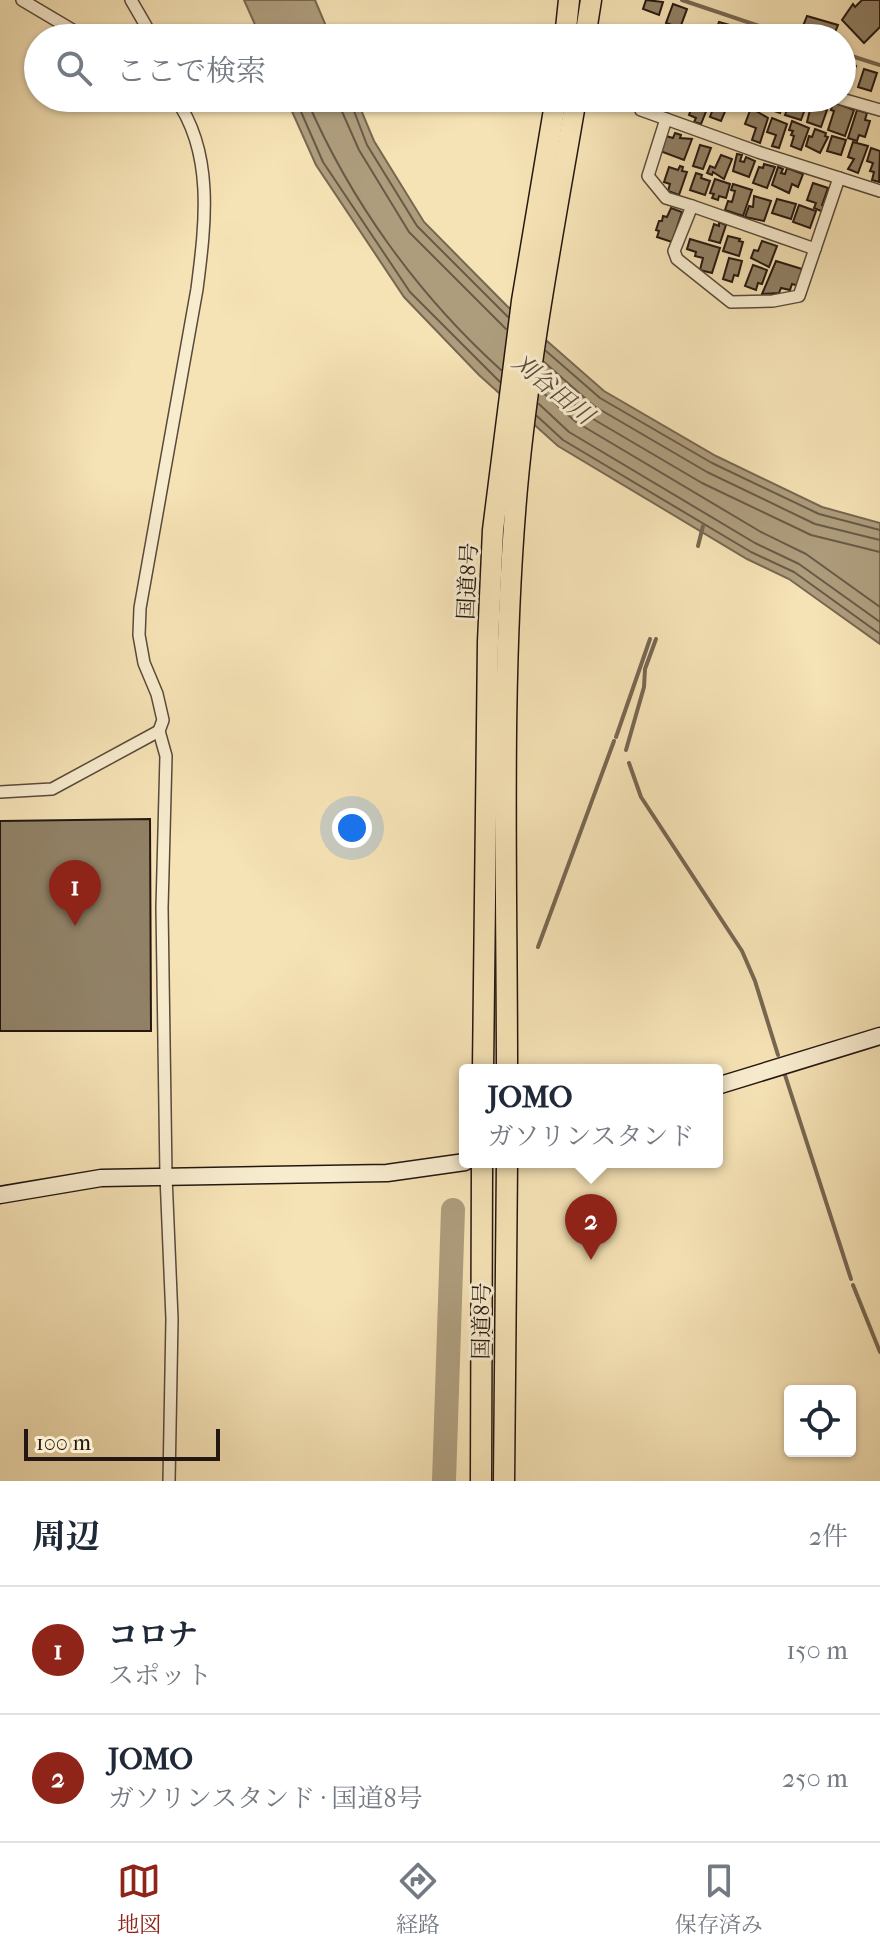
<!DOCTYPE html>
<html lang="ja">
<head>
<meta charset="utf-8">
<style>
	body { margin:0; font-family:"IM FELL French Canon","Noto Serif JP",serif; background:#f2f2f3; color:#1f2937 }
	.controls { position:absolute; right:24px; bottom:24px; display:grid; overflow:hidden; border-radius:8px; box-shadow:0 2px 6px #0004 }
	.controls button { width:72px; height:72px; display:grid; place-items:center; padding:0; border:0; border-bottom:2px solid #e0e1e3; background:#fff; color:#1f2937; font:40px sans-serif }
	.scale { position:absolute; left:24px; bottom:20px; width:196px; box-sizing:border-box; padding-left:8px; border:4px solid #241711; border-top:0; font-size:22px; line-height:28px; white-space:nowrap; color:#241711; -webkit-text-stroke:6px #f8eccf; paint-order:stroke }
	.you { position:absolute; left:352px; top:828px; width:28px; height:28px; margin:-20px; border:6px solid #fff; border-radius:50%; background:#1a73e8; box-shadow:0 0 0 12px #1a73e833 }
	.badge { display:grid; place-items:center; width:52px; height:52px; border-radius:50%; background:#8f2418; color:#fff; font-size:26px; font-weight:700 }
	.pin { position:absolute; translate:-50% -66px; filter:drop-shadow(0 2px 4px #0008) }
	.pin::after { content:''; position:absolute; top:42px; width:28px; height:24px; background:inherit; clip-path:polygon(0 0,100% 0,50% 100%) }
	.popup { position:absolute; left:459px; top:1064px; width:264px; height:104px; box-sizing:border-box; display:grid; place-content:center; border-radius:8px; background:#fff; filter:drop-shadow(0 2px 6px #0005); font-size:26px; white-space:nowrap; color:#747a83 }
	.popup b { font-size:30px; color:#1f2937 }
	.popup::after { content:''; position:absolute; left:50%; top:100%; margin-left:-16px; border:16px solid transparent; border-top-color:#fff }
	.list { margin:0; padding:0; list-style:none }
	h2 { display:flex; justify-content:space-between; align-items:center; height:104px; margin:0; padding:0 32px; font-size:34px }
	h2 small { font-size:26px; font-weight:400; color:#747a83 }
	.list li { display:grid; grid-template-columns:52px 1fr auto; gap:24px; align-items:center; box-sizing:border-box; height:128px; padding:0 32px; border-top:2px solid #e0e1e3 }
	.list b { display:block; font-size:30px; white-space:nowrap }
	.list p { margin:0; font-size:26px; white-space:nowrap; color:#747a83 }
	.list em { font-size:26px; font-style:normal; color:#747a83 }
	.icon { flex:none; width:44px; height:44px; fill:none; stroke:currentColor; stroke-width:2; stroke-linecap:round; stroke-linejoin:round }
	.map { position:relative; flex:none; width:880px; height:1481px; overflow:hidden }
	.search { position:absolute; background:#fff; box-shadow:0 2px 6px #0004; left:24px; right:24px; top:24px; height:88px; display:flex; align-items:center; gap:20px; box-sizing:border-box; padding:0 28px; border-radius:44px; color:#747a83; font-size:30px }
	.sheet { height:360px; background:#fff }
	nav { display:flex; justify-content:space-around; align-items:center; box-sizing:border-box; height:112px; border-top:2px solid #e0e1e3; background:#fff; font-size:22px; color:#747a83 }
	nav a { display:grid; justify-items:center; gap:4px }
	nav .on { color:#8f2418 }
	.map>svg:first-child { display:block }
	.water { fill:#ae9d7d; stroke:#776752; stroke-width:2 }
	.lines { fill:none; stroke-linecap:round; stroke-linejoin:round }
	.shore { stroke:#695a47; stroke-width:2 }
	.stream { stroke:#776752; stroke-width:4 }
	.river { stroke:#ae9d7d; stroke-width:24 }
	.building { fill:#918166; stroke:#241711; stroke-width:2 }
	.street-casing { stroke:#584a3a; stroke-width:14 }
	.secondary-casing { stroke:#241711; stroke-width:19 }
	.highway-casing { stroke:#241711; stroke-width:23 }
	.street { stroke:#f8eccf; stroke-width:11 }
	.secondary { stroke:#f8eccf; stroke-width:16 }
	.highway { stroke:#f5e2b5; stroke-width:20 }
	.labels { text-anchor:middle; stroke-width:6; stroke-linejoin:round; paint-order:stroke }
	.street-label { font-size:22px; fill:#241711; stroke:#f8eccf }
	.water-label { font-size:24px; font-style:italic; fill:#5b4d3c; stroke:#f8eccf }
</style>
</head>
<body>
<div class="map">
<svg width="880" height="1481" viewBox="0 0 880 1481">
	<rect width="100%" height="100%" fill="#f5e2b5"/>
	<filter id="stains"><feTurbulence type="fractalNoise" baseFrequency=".0025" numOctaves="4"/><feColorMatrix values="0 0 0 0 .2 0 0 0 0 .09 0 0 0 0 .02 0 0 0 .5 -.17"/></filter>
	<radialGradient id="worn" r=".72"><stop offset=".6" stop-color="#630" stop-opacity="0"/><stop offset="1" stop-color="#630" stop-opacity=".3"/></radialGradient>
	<g class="water">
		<polygon points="244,0 315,0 331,38 261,38"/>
		<polygon points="286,98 356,98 374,141 424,222 507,306 604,391 716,456 822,507 880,523 880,644 789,579 747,559 558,446 479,375 404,297 316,165"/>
	</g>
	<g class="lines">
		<g class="shore">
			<polyline points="295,98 323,162 410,292 500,382"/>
			<path d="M306 98C350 201 418 295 501 370"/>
			<polyline points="339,98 340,107 359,150 409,232 506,329"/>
			<polyline points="349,98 367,145 417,226 508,317"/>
			<polyline points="546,351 600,398 712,463 819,514 880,530"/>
			<polyline points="544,362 594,406 707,472 815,524 880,540"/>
			<polyline points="542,377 588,416 702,483 811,535 880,552"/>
			<polyline points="540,390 576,422 761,532 806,554 880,607"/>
			<polyline points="539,404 569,432 755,543 799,564 880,622"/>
			<polyline points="537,416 563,440 751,552 794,572 880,634"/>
		</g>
		<g class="stream">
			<polyline points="682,0 795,38"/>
			<polyline points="842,53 880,65"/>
			<polyline points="698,546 703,526"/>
			<polyline points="616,737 650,639"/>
			<polyline points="626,750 644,687 645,669 656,639"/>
			<polyline points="629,763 641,797 742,951 755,981 778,1055"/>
			<polyline points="538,947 614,741"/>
			<polyline points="785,1075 851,1279"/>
			<polyline points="853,1285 880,1352"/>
		</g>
		<polyline class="river" points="444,1481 453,1210"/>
	</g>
	<g class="building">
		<polygon points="646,0 663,2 659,15 643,9"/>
		<polygon points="862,0 880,0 880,27 864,43 842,20 853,4 855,7"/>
		<polygon points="673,4 687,9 680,28 666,23"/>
		<polygon points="807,16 838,25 834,35 803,26"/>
		<polygon points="719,22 733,26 729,38 714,36"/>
		<polygon points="844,62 856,66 851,80 842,77"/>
		<polygon points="864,69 877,73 871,91 858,87"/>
		<polygon points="695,98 711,99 701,124 694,122 696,118 689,115"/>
		<polygon points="717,98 729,102 721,121 710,117"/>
		<polygon points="769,98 785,98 780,113 765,108"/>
		<polygon points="788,98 809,98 801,120 785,115 791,99"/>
		<polygon points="813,98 825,100 822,108 827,110 821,127 807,122"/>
		<polygon points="833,102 854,110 845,136 828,130 834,111 831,110"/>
		<polygon points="751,108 768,118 760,143 752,140 756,128 745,124"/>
		<polygon points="857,110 867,113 865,120 870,121 865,137 859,135 857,141 848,138"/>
		<polygon points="772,118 787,124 779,148 772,146 776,135 767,132"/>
		<polygon points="792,121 809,128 801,150 791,146 794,136 791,135 793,131 789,130"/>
		<polygon points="815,129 826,133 825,136 828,137 820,153 806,146 809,136 812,137"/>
		<polygon points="675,133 681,135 680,138 692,139 684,160 660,151 666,136 673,138"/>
		<polygon points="832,136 846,140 841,155 827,151"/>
		<polygon points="853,142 868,146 858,173 848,169 854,159 848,157"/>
		<polygon points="700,145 711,148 703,169 693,166"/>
		<polygon points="871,148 880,151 879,182 872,180 874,172 870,171 873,163 867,161"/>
		<polygon points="737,154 742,155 740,161 744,162 746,157 755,161 749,177 733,171"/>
		<polygon points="721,155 732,159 724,179 713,172 712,175 707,173 710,166 715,168"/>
		<polygon points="764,164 775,167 767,188 753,183 759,167 763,168"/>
		<polygon points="680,166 683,167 682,171 687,172 679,195 668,191 670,184 664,182 669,167 678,170"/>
		<polygon points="778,167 783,169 781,173 785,174 787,168 803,174 798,187 792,184 789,193 772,185"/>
		<polygon points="696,173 702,175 701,178 710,181 705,195 690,190"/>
		<polygon points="715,179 730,184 726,198 719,196 718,200 712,198 714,194 710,193"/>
		<polygon points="813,183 828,188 822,205 825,206 823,212 814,208 816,203 807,200"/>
		<polygon points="733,184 752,190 743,216 725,210 728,201 732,202 735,191 731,190"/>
		<polygon points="754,196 771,201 764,221 745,217 749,206 753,207"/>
		<polygon points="777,199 796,204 791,219 772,213"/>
		<polygon points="799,205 816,211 810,228 793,222"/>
		<polygon points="671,208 682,212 672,242 657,237 659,231 656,230 659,221 662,221 663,216 667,217"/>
		<polygon points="719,222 726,225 720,243 709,240 714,224 719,226"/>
		<polygon points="728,236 740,239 739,241 743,242 739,256 723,251"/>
		<polygon points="690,239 720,248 712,273 700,270 703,258 695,256 696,252 687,249"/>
		<polygon points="762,241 777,246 769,267 751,258 754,250 758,251"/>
		<polygon points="729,258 742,261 738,276 734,275 732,282 723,279"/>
		<polygon points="776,261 802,269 799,286 792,284 790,290 781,288 779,293 762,294"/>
		<polygon points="753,265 767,270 762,284 758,283 756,290 745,286"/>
		<polygon points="150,819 151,1031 0,1031 0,821"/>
	</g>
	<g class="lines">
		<g class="street-casing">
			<g id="street">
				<polyline points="22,0 86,38"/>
				<polyline points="131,0 153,38"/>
				<polyline points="648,38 648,35 657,38"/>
				<polyline points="642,98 641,110 758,152 880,191"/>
				<polyline points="838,98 880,110"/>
				<polyline points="666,119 648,176 666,198 692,206 674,251 677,259 731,302 773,301 799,296 839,178"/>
				<polyline points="692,206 815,249"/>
				<polyline points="0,792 52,789 159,731"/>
				<path d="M169 1481 172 1319 166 1176 162 908 166 756 159 731 163 720 157 694 144 663 139 635 140 608 197 289C205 226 215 153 175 98"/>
			</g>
		</g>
		<g class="secondary-casing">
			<g id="secondary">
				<polyline points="717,1086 880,1036"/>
				<polyline points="0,1195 101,1178 387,1173 465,1162"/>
			</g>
		</g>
		<g class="highway-casing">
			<g id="highway">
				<polyline points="565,38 569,0"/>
				<polyline points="585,38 591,0"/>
				<polyline points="483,1070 488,642 493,530 522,301 556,98"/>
				<path d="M507 1070C507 876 500 681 517 488 529 357 554 227 576 98"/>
				<polyline points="481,1481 482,1162"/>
				<polyline points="504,1481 507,1162"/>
			</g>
		</g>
		<use href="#street" class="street"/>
		<use href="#secondary" class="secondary"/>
		<use href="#highway" class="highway"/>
	</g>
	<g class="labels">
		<g class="street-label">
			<text transform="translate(467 581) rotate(-87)" y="8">国道8号</text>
			<text transform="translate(481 1321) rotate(-89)" y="8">国道8号</text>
		</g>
		<g class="water-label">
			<text transform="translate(553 389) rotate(39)" y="8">刈谷田川</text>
		</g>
	</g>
	<rect width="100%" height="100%" filter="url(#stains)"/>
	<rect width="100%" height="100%" fill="url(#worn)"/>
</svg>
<div class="controls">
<button><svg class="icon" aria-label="locate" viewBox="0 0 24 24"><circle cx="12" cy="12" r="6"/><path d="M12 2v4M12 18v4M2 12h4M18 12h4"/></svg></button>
</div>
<div class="scale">100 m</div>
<div class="you"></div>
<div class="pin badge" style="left:75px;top:926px">1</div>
<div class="pin badge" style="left:591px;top:1260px">2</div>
<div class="popup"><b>JOMO</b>ガソリンスタンド</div>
<div class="search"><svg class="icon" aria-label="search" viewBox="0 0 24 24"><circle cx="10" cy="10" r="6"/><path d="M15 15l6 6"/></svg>ここで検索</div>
</div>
<section class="sheet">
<h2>周辺<small>2件</small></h2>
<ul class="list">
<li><span class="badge">1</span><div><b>コロナ</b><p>スポット</p></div><em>150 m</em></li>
<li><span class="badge">2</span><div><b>JOMO</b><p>ガソリンスタンド · 国道8号</p></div><em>250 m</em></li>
</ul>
</section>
<nav>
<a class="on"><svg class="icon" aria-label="map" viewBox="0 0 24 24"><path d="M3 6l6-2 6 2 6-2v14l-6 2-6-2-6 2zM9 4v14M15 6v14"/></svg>地図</a>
<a><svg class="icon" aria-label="directions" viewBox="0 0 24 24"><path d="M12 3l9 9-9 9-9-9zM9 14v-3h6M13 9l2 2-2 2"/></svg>経路</a>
<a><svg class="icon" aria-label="saved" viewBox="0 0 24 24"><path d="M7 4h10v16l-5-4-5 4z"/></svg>保存済み</a>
</nav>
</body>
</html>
